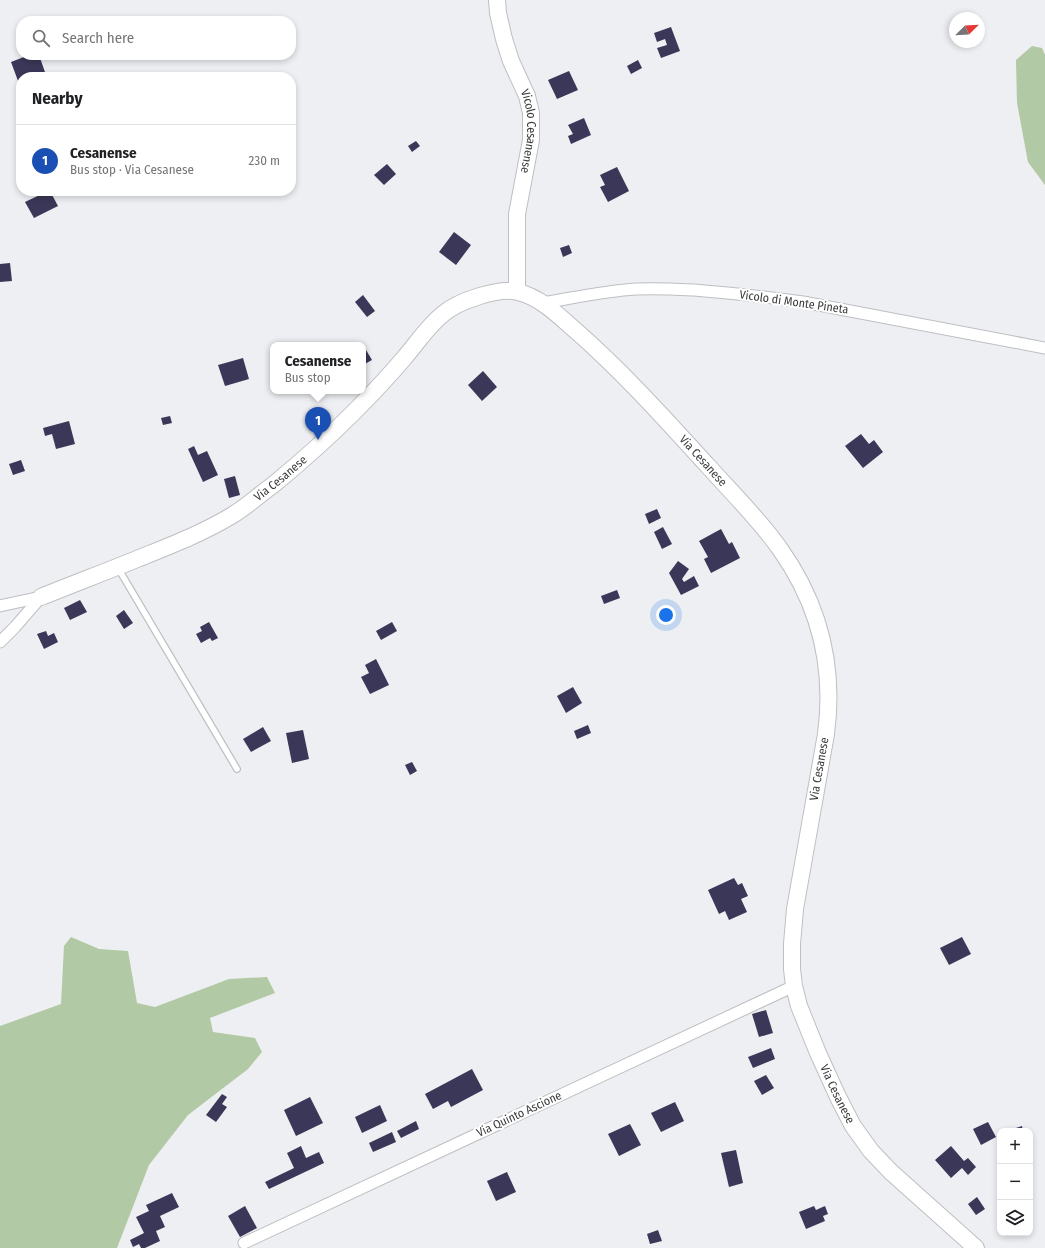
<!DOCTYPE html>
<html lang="en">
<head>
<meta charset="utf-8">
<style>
	body { margin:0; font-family:"Fira Sans Condensed",sans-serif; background:#f6f6f6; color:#202124 }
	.controls { position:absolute; right:12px; bottom:12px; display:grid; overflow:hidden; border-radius:8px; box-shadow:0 2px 6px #0003 }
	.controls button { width:36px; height:36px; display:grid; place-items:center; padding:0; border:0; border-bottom:1px solid #e0e0e0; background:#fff; color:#202124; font:20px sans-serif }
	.compass { position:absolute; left:949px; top:12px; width:36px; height:36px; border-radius:50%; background:#fff; box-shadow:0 2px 6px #0003; rotate:66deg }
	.you { position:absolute; left:666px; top:615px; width:14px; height:14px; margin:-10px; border:3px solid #fff; border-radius:50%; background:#1a73e8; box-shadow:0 0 0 6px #1a73e833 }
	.badge { display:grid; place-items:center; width:26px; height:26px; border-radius:50%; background:#7c5b31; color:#fff; font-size:13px; font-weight:700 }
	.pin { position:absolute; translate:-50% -33px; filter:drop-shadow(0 1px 2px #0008) }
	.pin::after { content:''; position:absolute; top:21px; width:14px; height:12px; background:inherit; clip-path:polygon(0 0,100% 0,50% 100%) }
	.popup { position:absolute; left:270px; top:342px; width:96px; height:52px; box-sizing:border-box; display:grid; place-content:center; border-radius:8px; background:#fff; filter:drop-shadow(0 1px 3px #0005); font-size:13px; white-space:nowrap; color:#757577 }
	.popup b { font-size:15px; color:#202124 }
	.popup::after { content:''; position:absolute; left:50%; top:100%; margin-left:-8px; border:8px solid transparent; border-top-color:#fff }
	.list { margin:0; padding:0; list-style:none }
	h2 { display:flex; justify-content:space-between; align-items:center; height:52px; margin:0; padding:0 16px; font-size:17px }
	h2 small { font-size:13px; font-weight:400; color:#757577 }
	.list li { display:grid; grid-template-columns:26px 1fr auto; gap:12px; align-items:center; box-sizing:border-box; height:72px; padding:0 16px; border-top:1px solid #e0e0e0 }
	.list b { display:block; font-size:15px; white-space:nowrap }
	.list p { margin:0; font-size:13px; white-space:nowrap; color:#757577 }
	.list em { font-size:13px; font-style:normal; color:#757577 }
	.icon { flex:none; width:22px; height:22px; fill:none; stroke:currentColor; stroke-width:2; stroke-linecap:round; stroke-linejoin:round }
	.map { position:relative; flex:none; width:1045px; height:1248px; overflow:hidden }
	.search { position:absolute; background:#fff; box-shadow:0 2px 6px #0003; left:16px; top:16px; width:280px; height:44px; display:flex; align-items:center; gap:10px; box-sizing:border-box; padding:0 14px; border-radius:16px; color:#757577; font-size:15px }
	.panel { position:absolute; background:#fff; box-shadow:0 2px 6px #0003; left:16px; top:72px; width:280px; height:124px; border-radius:16px }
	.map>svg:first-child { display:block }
	.forest { fill:#b1c9a5 }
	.building { fill:#3a3758 }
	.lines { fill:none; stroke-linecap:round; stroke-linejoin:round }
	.lane-casing { stroke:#bdbfc2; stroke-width:8 }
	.street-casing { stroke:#bdbfc2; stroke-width:13 }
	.secondary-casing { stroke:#bdbfc2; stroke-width:18 }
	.lane { stroke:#fff; stroke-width:5.5 }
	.street { stroke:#fff; stroke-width:11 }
	.secondary { stroke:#fff; stroke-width:16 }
	.labels { text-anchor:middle; stroke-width:4; stroke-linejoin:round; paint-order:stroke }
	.street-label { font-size:12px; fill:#3a3b3c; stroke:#fff }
</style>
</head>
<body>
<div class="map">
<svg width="1045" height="1248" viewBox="0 0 1045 1248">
	<rect width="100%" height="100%" fill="#edeff2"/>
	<g class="forest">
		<polygon points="1032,46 1042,48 1045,55 1045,185 1028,162 1017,103 1016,60"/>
		<polygon points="71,937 99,949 128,951 137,1003 155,1007 229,979 267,977 275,993 210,1018 213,1032 255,1038 262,1052 248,1069 188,1115 149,1165 117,1248 0,1248 0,1026 61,1004 64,946"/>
	</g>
	<g class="building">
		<polygon points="671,27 680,51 661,58 657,48 667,45 665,39 657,42 654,33"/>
		<polygon points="29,55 39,55 46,75 41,77 21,77 21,89 11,62"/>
		<polygon points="638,60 642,68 631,74 627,66"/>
		<polygon points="569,71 578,90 557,99 548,80"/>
		<polygon points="584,118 591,135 571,144 568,136 573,134 568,125"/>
		<polygon points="416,141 420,146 412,152 408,146"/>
		<polygon points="387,164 396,174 384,185 374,175"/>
		<polygon points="617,167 629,191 608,202 600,187 605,185 600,175"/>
		<polygon points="48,191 50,191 58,206 34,218 25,202"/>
		<polygon points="454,232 471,245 456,265 439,252"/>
		<polygon points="569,245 572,253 563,257 560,248"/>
		<polygon points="10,263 12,281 0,282 0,264"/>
		<polygon points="363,295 375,311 367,317 355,302"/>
		<polygon points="363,345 372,360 363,365"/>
		<polygon points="243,358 249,379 225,386 218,365"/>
		<polygon points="483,371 497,387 482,401 468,385"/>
		<polygon points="170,416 172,423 163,425 161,418"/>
		<polygon points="69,421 75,444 56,449 52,434 45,436 43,428"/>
		<polygon points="861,434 869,444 874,440 883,452 863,468 845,446"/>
		<polygon points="194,446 198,455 207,451 218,475 203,482 188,449"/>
		<polygon points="21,460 25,471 13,475 9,464"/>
		<polygon points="235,476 240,495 229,498 224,479"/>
		<polygon points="657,509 661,518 649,524 645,514"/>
		<polygon points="663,527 672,544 662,549 654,532"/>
		<polygon points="721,529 729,544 732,542 740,558 711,573 704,559 708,557 699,541"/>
		<polygon points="678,561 689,569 682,579 684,582 694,576 699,586 681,595 669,573"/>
		<polygon points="617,590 620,598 604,604 601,596"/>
		<polygon points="80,600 87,612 70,620 64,608"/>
		<polygon points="124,610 133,623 124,629 116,616"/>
		<polygon points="209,622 218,638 212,641 210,638 201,643 196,634 202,631 200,627"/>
		<polygon points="392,622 397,631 381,640 376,631"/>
		<polygon points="46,631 48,636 54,633 58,642 44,649 37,634"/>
		<polygon points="376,659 389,685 370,694 361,677 369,673 365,665"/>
		<polygon points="573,687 582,703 566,713 557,696"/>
		<polygon points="588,725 591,733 577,739 574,731"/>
		<polygon points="263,727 271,741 251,752 243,739"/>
		<polygon points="303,730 309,759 292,763 286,733"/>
		<polygon points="412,762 417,771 410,775 405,765"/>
		<polygon points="734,878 738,885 742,883 748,896 741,899 747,912 729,920 725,911 719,914 708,890"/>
		<polygon points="962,937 971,954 949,965 940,948"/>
		<polygon points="766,1010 773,1033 759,1037 752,1014"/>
		<polygon points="771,1048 775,1059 753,1068 748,1057"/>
		<polygon points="472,1069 483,1090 451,1107 448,1101 433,1109 425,1094"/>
		<polygon points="766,1075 774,1088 762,1095 754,1081"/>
		<polygon points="222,1094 227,1097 222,1104 227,1107 216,1122 206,1115"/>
		<polygon points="310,1097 323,1123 296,1136 284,1110"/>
		<polygon points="675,1102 684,1121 661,1132 651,1113"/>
		<polygon points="380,1105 387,1121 362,1133 355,1117"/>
		<polygon points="416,1121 419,1129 401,1138 397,1131"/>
		<polygon points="988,1122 996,1137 981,1145 973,1129"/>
		<polygon points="630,1124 641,1145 619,1156 608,1134"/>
		<polygon points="1022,1126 1023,1131 1007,1131"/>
		<polygon points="392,1132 396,1142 373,1152 369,1143"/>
		<polygon points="301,1146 306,1158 319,1152 324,1163 269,1189 265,1182 294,1168 287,1153"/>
		<polygon points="951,1146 964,1161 968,1158 976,1167 968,1175 962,1168 951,1178 935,1160"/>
		<polygon points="736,1150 743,1183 729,1187 721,1153"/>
		<polygon points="507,1172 516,1192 496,1201 487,1181"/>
		<polygon points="172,1193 179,1207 160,1216 165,1227 156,1231 160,1241 145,1248 141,1248 139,1244 133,1247 130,1240 144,1233 136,1217 149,1211 146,1205"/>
		<polygon points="977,1197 985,1209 976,1215 968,1204"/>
		<polygon points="245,1206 257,1228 240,1237 228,1216"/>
		<polygon points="814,1206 816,1210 825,1206 828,1214 823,1216 825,1221 806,1229 799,1212"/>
		<polygon points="658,1230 662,1241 650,1244 647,1234"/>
	</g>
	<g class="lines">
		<g class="lane-casing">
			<polyline id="lane" points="118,568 237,769"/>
		</g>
		<g class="street-casing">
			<g id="street">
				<path d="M542 303C573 298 604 291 636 289 655 288 674 289 694 290 731 293 767 297 803 302L1045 348"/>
				<polyline points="0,606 41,597"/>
				<polyline points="0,642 15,627 41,597"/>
				<polyline points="244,1243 794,986"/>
			</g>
		</g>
		<g class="secondary-casing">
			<g id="secondary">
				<path id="s1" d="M497 0 498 13 504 39 511 61 527 96 531 113V140L517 214V291"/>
				<path id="s2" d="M41 597C73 584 105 572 137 559 169 546 201 534 231 516 246 507 259 495 273 485 301 462 328 438 354 412 372 394 389 376 405 357 417 343 428 326 443 314 458 301 499 287 518 292 540 297 559 316 575 330 623 372 665 419 708 466 732 493 759 519 780 549 819 604 835 666 826 734L795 909 792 944V969L794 986 799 1006 818 1053 838 1097 853 1126 871 1151 891 1172 976 1248"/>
			</g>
		</g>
		<use href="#lane" class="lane"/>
		<use href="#street" class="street"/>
		<use href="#secondary" class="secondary"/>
	</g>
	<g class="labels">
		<g class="street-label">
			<text dy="4" stroke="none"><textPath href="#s1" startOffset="137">Vicolo Cesanense</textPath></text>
			<text transform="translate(794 302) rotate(8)" y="4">Vicolo di Monte Pineta</text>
			<text dy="4" stroke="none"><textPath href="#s2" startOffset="833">Via Cesanese</textPath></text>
			<text dy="4" stroke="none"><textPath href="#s2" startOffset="269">Via Cesanese</textPath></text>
			<text transform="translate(819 769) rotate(-80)" y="4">Via Cesanese</text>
			<text dy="4" stroke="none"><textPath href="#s2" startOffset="1517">Via Cesanese</textPath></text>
			<text transform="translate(519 1114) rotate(-25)" y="4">Via Quinto Ascione</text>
		</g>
	</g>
</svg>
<div class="controls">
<button>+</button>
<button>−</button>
<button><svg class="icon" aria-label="layers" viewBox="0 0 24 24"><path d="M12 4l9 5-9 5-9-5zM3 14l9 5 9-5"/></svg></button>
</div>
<svg class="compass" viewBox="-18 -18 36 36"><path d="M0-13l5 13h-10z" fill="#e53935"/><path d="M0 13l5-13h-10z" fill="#757577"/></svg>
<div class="you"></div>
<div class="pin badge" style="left:318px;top:440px;background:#1a4fb4">1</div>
<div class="popup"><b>Cesanense</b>Bus stop</div>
<div class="search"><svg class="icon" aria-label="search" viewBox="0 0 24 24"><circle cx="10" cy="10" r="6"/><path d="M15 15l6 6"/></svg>Search here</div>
<section class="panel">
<h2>Nearby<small></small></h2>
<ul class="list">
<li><span class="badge" style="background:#1a4fb4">1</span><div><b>Cesanense</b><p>Bus stop · Via Cesanese</p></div><em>230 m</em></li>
</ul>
</section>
</div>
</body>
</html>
